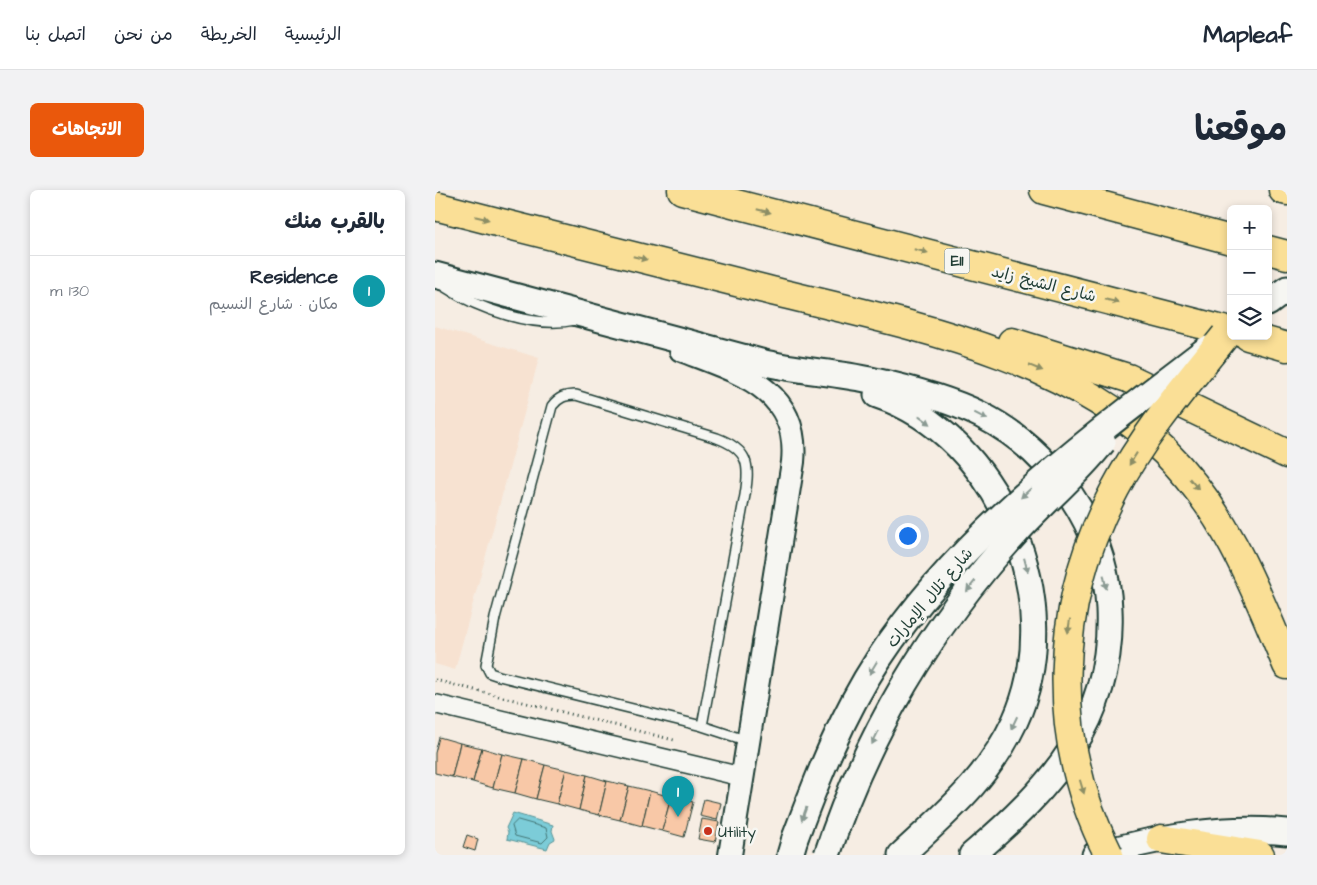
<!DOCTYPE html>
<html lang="ar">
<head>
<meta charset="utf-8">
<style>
	body { margin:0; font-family:"Architects Daughter","Playpen Sans Arabic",sans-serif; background:#f2f2f3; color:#1f2937; direction:rtl }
	.controls { position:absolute; right:15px; top:15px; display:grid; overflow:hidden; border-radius:8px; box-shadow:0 2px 8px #0003 }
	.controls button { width:45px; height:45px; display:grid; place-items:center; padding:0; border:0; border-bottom:1px solid #e0e1e3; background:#fff; color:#1f2937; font:25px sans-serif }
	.you { position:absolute; left:472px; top:345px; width:18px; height:18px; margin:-12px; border:4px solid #fff; border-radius:50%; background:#1a73e8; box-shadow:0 0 0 8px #1a73e833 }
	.badge { display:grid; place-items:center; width:32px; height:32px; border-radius:50%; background:#ea580c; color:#fff; font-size:16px; font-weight:700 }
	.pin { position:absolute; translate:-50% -41px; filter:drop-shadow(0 1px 2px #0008) }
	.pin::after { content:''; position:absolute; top:26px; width:18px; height:15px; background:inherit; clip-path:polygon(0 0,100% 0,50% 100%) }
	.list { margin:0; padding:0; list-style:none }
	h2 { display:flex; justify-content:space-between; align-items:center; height:65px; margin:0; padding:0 20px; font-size:21px }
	h2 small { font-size:16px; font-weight:400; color:#747a83 }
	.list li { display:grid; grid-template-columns:32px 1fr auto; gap:15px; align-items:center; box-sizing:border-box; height:70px; padding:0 20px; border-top:1px solid #e0e1e3 }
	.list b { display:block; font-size:19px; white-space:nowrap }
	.list p { margin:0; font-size:16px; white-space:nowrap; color:#747a83 }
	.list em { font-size:16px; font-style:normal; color:#747a83 }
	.icon { flex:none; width:28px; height:28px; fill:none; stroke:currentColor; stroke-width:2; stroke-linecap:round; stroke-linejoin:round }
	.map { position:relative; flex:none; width:852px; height:665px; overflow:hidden; direction:ltr; border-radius:8px }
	header { display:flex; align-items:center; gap:30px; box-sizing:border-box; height:70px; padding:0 25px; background:#fff; border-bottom:1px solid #e0e1e3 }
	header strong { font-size:24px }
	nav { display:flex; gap:28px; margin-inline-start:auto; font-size:18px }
	.intro { display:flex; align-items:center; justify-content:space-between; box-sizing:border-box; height:120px; padding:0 30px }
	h1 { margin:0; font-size:35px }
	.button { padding:12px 22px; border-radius:8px; background:#ea580c; color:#fff; font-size:18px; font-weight:700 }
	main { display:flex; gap:30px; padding:0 30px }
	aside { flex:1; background:#fff; border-radius:8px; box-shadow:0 2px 8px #0003 }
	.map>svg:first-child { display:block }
	.built { fill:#f7e2d1 }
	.water { fill:#7cccd8; stroke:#579396 }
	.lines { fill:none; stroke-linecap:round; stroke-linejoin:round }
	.shore { stroke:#447676; stroke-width:1 }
	.building { fill:#f8c8a7; stroke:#1f3d34 }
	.service-casing { stroke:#1f3d34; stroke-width:12 }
	.minor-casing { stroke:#1f3d34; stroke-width:21 }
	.tertiary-casing { stroke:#1f3d34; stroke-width:26 }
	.secondary-casing { stroke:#1f3d34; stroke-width:29 }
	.motorway-casing { stroke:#1f3d34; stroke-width:31 }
	.path { stroke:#1f3d34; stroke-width:3; stroke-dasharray:1 4; stroke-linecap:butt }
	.service { stroke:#f6f6f2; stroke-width:9 }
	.minor { stroke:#f6f6f2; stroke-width:18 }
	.tertiary { stroke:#f6f6f2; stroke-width:22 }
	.secondary { stroke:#f6f6f2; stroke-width:25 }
	.motorway { stroke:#fadf96; stroke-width:28 }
	.secondary-bridge-casing { stroke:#1f3d34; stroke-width:29; stroke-linecap:butt }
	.motorway-bridge-casing { stroke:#1f3d34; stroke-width:31; stroke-linecap:butt }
	.secondary-bridge { stroke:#f6f6f2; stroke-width:25 }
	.motorway-bridge { stroke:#fadf96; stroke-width:28 }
	.oneway { fill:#8c8e65 }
	.oneway2 { fill:#8a9a93 }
	.poi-dot { fill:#c8321e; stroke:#f6f6f2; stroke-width:2 }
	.labels { text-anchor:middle; stroke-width:5; stroke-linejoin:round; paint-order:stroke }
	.shield { fill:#f6f6f2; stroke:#60746d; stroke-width:1 }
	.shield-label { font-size:15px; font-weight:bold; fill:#1f3d34 }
	.street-label { font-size:16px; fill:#1f3d34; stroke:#f6f6f2 }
	.poi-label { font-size:16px; fill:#1f3d34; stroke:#f6f6f2; text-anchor:start }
</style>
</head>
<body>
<header>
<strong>Mapleaf</strong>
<nav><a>الرئيسية</a><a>الخريطة</a><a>من نحن</a><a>اتصل بنا</a></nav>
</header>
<div class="intro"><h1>موقعنا</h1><a class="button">الاتجاهات</a></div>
<main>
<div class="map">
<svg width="852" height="665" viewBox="0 0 852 665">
	<rect width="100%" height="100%" fill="#f6ede3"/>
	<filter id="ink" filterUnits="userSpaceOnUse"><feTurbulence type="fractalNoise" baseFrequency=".02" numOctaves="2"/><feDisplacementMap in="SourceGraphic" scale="10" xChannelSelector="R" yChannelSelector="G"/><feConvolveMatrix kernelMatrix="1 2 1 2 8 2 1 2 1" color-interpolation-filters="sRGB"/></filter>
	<g filter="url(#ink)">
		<polygon class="built" points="0,136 104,168 20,480 0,474"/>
		<polygon class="water" points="78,623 118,635 117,641 120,649 115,652 112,659 72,649 73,642 71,638"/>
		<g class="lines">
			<polygon class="shore" points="83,630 111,638 113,647 107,653 80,646 77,636"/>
		</g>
		<g class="building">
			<polygon points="4,547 25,553 17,587 0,583 0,563"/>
			<polygon points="25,553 47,558 38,592 17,587"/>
			<polygon points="47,558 67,564 58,598 38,592"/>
			<polygon points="67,564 89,569 80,603 58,598"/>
			<polygon points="89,569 110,575 101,609 80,603"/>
			<polygon points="110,575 131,580 122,614 101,609"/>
			<polygon points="131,580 152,585 144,620 122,614"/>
			<polygon points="152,585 172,591 164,625 144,620"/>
			<polygon points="172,591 194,596 185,630 164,625"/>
			<polygon points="194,596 215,601 207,636 185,630"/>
			<polygon points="215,601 236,607 227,641 207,636"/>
			<polygon points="236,607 258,612 249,647 227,641"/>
			<polygon points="269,609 286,613 282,630 265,626"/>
			<polygon points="267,629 284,632 280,652 263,649"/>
			<polygon points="32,645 43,649 40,661 28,657"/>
		</g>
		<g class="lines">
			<g class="service-casing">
				<g id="service">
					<path d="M10 97C43 119 100 139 140 130"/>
					<path d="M267 536 310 305C315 275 314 260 282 248L141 205C130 205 124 207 117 216L60 428 51 475 55 483 64 486 267 536 313 551"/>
				</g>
			</g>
			<g class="minor-casing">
				<polyline id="minor" points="0,514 308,587"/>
			</g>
			<g class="tertiary-casing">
				<path id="tertiary" d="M246 160C302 182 365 198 358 272L295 665"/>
			</g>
			<g class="secondary-casing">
				<g id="secondary">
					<path d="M0 85C109 114 217 143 326 172 362 181 399 182 435 190 472 198 512 208 546 225 618 262 671 338 674 419 679 530 616 598 537 665"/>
					<polyline points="833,113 852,99"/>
					<path d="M442 205C566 246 634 414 580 531 553 589 511 623 466 665"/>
					<polyline points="355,665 360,648"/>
					<path d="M660 665C723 647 786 636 852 642"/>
				</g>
			</g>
			<g class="motorway-casing">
				<g id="motorway">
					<polyline points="247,0 796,142"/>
					<polyline points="609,0 796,50"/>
					<polyline points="848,0 852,1"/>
					<path d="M0 16C108 44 216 71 325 98 463 133 623 159 730 262 791 322 820 398 852 475"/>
					<polyline points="833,60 852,65"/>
					<polyline points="813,146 852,157"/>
					<polyline points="577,152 693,188 852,264"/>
					<polyline points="726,649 825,665"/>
				</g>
			</g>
			<polyline class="path" points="0,490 239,550"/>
			<use href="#service" class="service"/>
			<use href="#minor" class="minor"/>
			<use href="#tertiary" class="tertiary"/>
			<use href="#secondary" class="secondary"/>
			<use href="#motorway" class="motorway"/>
			<g class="secondary-bridge-casing">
				<g id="secondary-bridge">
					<path d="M360 648C383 587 407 525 443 470 527 342 652 251 772 159"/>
					<path d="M392 665C431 545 497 435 582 342 610 311 642 285 668 252"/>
				</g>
			</g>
			<g class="motorway-bridge-casing">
				<path id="motorway-bridge" d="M674 665C614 549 619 414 680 299 709 244 751 195 790 146"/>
			</g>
			<use href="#secondary-bridge" class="secondary-bridge"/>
			<use href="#motorway-bridge" class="motorway-bridge"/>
		</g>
		<defs><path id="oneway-solid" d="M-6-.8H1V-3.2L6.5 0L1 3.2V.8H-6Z" transform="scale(1.25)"/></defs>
		<g class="oneway">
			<use href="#oneway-solid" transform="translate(329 21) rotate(14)"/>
			<use href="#oneway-solid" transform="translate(47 28) rotate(14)"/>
			<use href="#oneway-solid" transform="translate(486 61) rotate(14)"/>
			<use href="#oneway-solid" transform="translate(205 68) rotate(14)"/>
			<use href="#oneway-solid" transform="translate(677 111) rotate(14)"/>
			<use href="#oneway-solid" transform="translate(601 178) rotate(22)"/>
			<use href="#oneway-solid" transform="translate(698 269) rotate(122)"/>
			<use href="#oneway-solid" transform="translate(759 294) rotate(50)"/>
			<use href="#oneway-solid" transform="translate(634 436) rotate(98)"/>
			<use href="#oneway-solid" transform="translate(647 597) rotate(73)"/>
		</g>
		<g class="oneway2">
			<use href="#oneway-solid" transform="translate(546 226) rotate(27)"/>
			<use href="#oneway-solid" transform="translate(490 230) rotate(36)"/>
			<use href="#oneway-solid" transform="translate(591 303) rotate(137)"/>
			<use href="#oneway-solid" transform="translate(591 375) rotate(75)"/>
			<use href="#oneway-solid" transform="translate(670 392) rotate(79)"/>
			<use href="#oneway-solid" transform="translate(536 396) rotate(128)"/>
			<use href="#oneway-solid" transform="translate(438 478) rotate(121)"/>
			<use href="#oneway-solid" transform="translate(579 533) rotate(115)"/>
			<use href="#oneway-solid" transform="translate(440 548) rotate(116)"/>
			<use href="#oneway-solid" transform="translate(369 624) rotate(110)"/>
		</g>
	</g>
	<circle class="poi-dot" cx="273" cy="641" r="5"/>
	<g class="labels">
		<rect class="shield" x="509.5" y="58.5" width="25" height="25" rx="4"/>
		<g class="shield-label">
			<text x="522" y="76">E11</text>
		</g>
		<g class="street-label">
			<text transform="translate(609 93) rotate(14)" y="6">شارع الشيخ زايد</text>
			<text transform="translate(494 407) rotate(-50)" y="6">شارع تلال الإمارات</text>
		</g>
		<g class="poi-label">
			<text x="283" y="647">Utility</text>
		</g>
	</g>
</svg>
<div class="controls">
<button>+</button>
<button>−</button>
<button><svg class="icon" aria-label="layers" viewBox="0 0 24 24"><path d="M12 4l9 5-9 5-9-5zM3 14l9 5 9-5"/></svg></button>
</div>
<div class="you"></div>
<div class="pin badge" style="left:243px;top:627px;background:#0f9aa8">1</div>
</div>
<aside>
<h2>بالقرب منك<small></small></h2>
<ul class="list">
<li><span class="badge" style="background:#0f9aa8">1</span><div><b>Residence</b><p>مكان · شارع النسيم</p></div><em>130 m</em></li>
</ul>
</aside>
</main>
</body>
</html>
